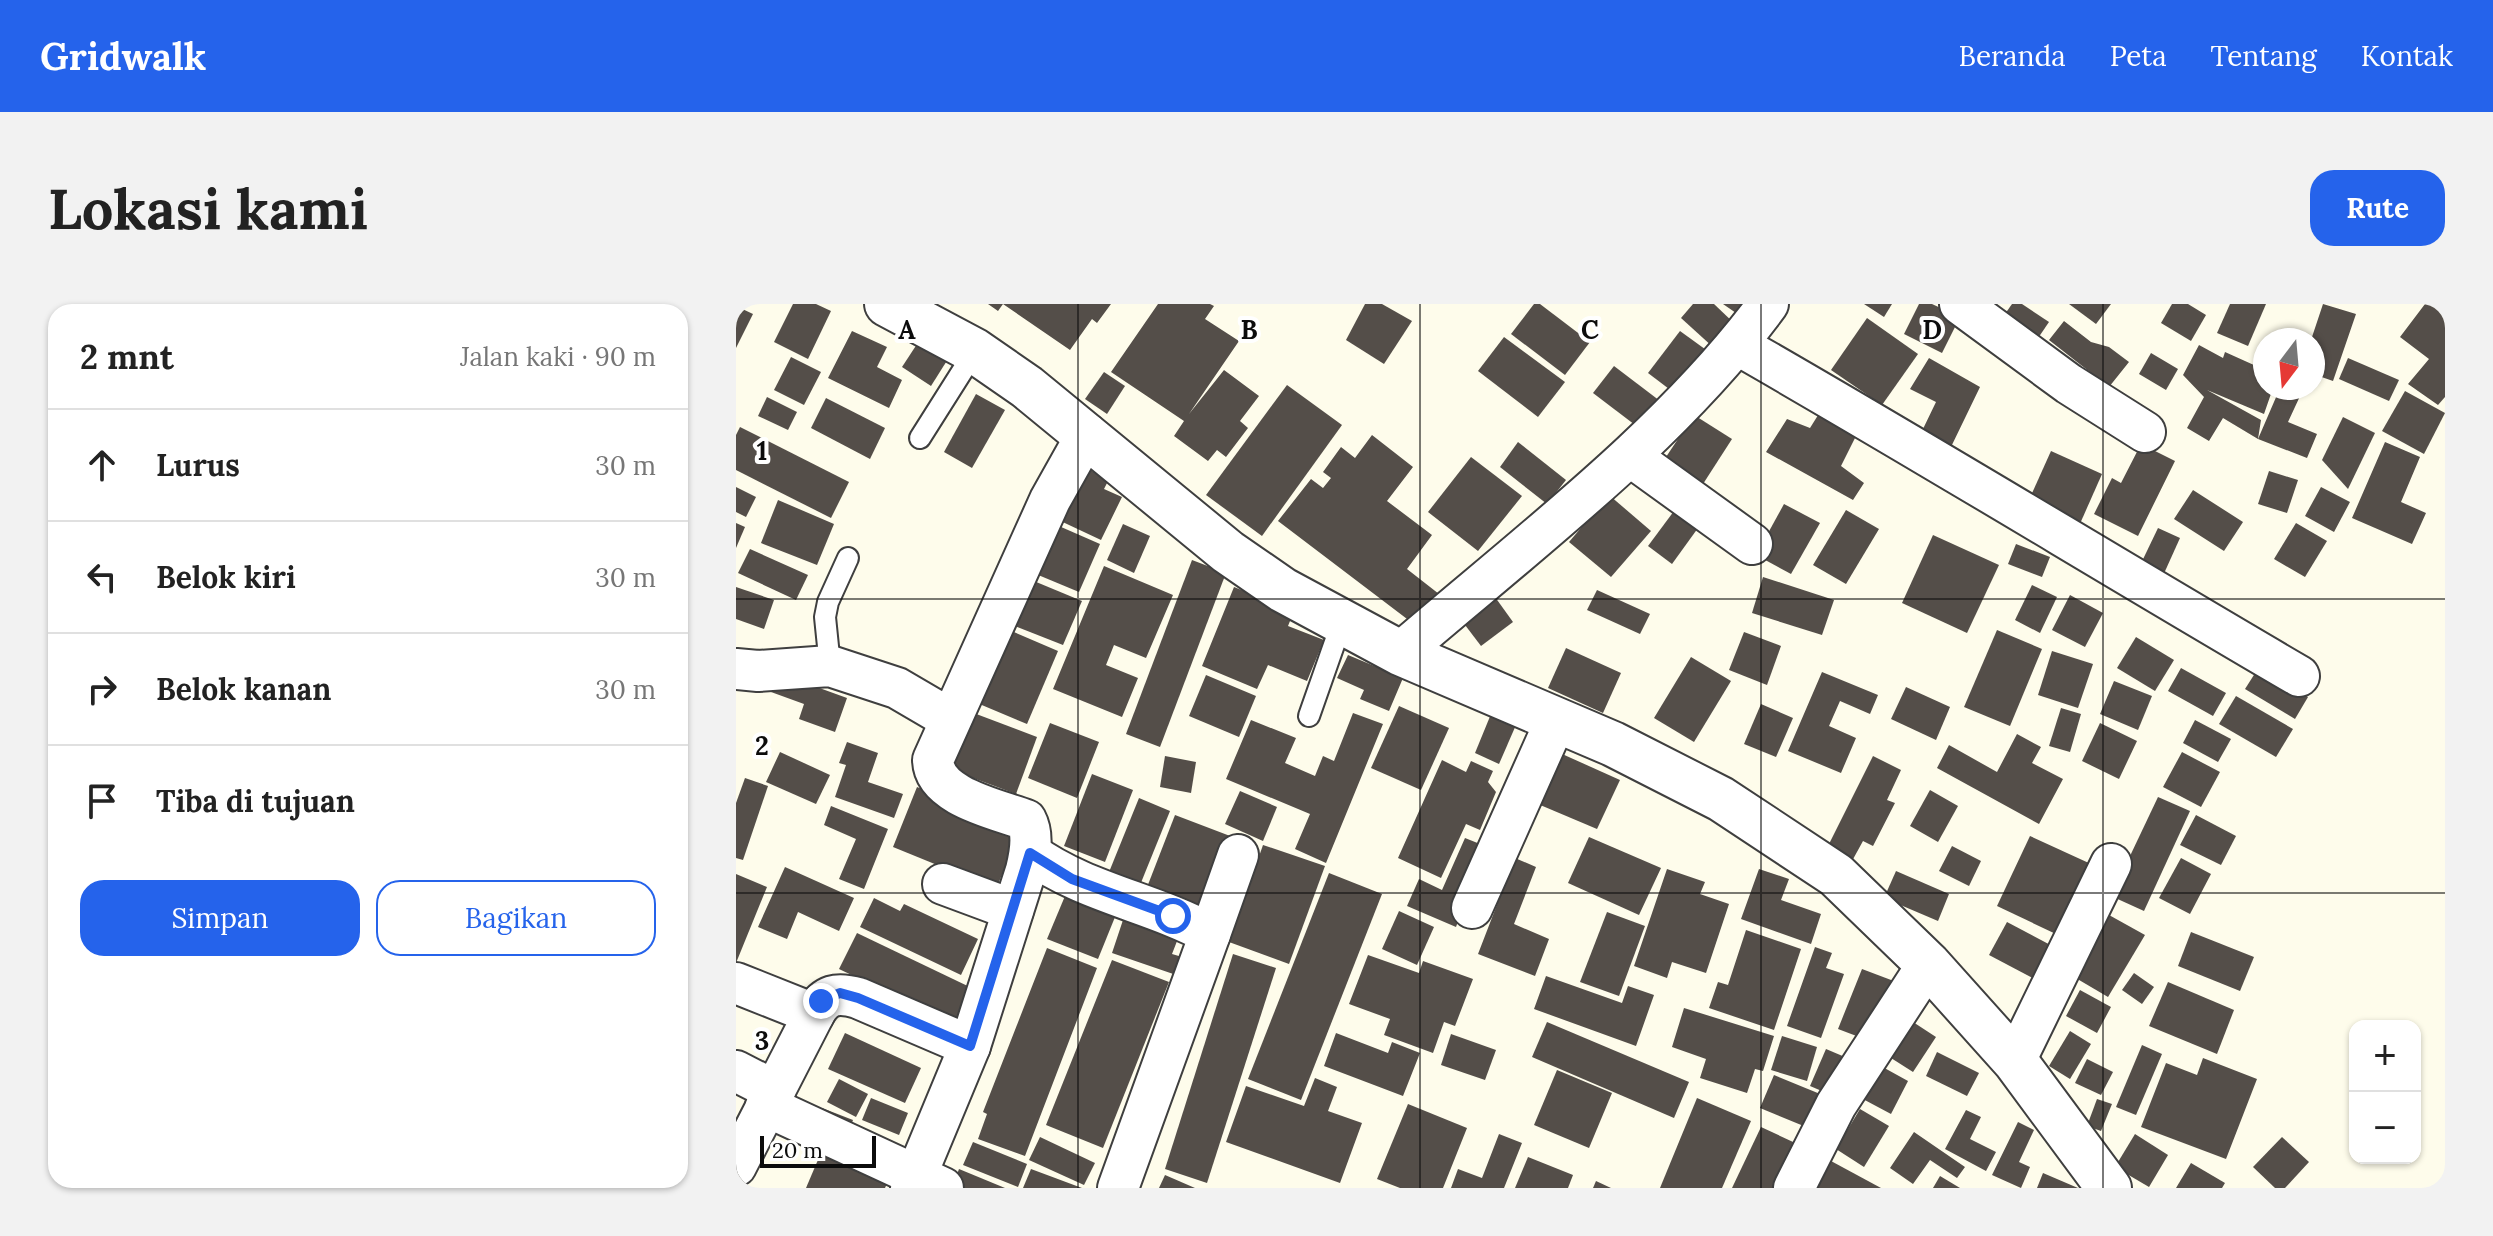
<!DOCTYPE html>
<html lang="id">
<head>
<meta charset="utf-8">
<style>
	body { margin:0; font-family:Lora,serif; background:#f2f2f2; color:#222 }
	.controls { position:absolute; right:24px; bottom:24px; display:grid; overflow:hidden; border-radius:16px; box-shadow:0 2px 6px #0004 }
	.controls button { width:72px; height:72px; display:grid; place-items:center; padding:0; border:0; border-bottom:2px solid #e0e0e0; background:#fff; color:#222; font:40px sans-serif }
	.compass { position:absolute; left:1517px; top:24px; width:72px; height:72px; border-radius:50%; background:#fff; box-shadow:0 2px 6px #0004; rotate:196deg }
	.scale { position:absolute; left:24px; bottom:20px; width:116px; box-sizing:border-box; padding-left:8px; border:4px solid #0c0c0c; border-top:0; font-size:22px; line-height:28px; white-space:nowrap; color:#0c0c0c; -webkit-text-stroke:6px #fff; paint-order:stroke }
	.stop { position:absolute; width:24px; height:24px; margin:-18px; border:6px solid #2563eb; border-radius:50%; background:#fff }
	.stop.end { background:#2563eb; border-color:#fff; box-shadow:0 2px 8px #0008 }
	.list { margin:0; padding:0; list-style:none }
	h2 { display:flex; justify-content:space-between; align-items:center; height:104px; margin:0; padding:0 32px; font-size:34px }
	h2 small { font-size:26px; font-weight:400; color:#767676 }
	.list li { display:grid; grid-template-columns:52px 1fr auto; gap:24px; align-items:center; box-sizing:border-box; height:112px; padding:0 32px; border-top:2px solid #e0e0e0 }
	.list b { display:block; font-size:30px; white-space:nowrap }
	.list em { font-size:26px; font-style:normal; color:#767676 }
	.actions { display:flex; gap:16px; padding:24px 32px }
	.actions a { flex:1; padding:18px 0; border:2px solid #2563eb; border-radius:24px; text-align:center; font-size:28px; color:#2563eb }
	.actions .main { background:#2563eb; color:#fff }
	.icon { flex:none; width:44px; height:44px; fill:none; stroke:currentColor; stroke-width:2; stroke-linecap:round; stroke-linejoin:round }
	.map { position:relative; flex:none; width:1709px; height:884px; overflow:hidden; border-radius:24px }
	header { display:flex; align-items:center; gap:48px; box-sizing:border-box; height:112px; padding:0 40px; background:#2563eb; color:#fff }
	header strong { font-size:38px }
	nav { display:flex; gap:44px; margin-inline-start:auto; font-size:28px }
	.intro { display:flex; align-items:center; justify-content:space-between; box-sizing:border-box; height:192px; padding:0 48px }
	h1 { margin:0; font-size:56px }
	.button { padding:20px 36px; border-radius:24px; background:#2563eb; color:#fff; font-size:28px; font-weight:700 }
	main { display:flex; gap:48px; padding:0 48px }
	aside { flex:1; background:#fff; border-radius:24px; box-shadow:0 2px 6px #0004 }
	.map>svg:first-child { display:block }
	.building { fill:#544e49 }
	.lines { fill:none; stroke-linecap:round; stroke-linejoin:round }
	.service-casing { stroke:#3f3f3f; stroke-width:24 }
	.minor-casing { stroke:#3f3f3f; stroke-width:44 }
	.tertiary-casing { stroke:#3f3f3f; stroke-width:48 }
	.service { stroke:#fff; stroke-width:20 }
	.minor { stroke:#fff; stroke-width:40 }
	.tertiary { stroke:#fff; stroke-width:44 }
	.route { stroke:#2563eb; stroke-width:10 }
	.grid { fill:none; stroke:#0c0c0c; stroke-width:2; stroke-opacity:0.55 }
	.grid-label { font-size:26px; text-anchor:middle; font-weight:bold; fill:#0c0c0c; stroke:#fff; stroke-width:8; stroke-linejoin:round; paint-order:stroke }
</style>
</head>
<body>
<header>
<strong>Gridwalk</strong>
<nav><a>Beranda</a><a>Peta</a><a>Tentang</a><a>Kontak</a></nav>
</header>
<div class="intro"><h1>Lokasi kami</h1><a class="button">Rute</a></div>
<main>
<aside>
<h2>2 mnt<small>Jalan kaki · 90 m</small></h2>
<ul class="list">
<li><svg class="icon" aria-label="ahead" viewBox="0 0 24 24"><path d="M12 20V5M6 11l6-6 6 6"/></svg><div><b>Lurus</b></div><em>30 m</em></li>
<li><svg class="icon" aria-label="left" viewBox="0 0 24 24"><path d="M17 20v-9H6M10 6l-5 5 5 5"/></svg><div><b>Belok kiri</b></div><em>30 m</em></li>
<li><svg class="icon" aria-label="right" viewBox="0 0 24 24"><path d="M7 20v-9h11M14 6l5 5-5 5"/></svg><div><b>Belok kanan</b></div><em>30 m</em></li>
<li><svg class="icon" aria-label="arrive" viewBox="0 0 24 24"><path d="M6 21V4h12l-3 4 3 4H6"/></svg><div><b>Tiba di tujuan</b></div></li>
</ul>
<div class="actions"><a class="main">Simpan</a><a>Bagikan</a></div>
</aside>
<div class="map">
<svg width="1709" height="884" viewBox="0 0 1709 884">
	<rect width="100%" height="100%" fill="#fefceb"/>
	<g class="building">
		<polygon points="57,0 80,0 95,7 72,55 38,38"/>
		<polygon points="252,0 375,0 361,19 356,15 334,46 267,0 262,7"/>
		<polygon points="422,0 474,0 478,2 469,15 503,37 453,110 488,66 523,92 504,117 512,124 490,153 481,146 472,157 438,132 448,117 375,68"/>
		<polygon points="629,0 646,0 676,17 648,60 610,36"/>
		<polygon points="798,0 804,0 854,38 829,71 775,30"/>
		<polygon points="957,0 978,0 1000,21 978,44 945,14"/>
		<polygon points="987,0 1006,0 1000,9"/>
		<polygon points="1128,0 1156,0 1148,13"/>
		<polygon points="1183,0 1196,0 1224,13 1206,49 1168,30"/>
		<polygon points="1276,0 1286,0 1313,18 1298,40 1264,17"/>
		<polygon points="1333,0 1375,0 1360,20"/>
		<polygon points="1436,0 1452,0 1470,11 1455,37 1425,19"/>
		<polygon points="1494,0 1530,0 1512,42 1481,29"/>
		<polygon points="1587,0 1620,10 1597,77 1577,70 1577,36 1575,36"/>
		<polygon points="1689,0 1709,0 1709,93 1702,101 1672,80 1693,55 1664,33"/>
		<polygon points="0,2 17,10 0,44"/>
		<polygon points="1131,14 1182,50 1146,101 1095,66"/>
		<polygon points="1328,17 1355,38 1373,43 1393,58 1373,83 1313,36"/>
		<polygon points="116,27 151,43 141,63 166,76 153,104 92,74"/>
		<polygon points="944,27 973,48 941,91 912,69"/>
		<polygon points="768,33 829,78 802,113 742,67"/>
		<polygon points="183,37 212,55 195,82 166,63"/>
		<polygon points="1463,41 1487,54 1489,48 1529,66 1529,84 1537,84 1528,110 1471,86 1525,116 1522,135 1487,114 1473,137 1451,124 1468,93 1447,71"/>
		<polygon points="1415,49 1442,65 1430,86 1403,70"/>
		<polygon points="55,53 85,68 68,101 38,86"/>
		<polygon points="1193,54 1244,83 1214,145 1186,127 1200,98 1174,85"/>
		<polygon points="1612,54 1663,76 1653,97 1603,75"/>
		<polygon points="878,62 924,97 903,124 857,89"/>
		<polygon points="368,68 389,82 371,110 349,95"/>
		<polygon points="551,81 606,121 526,232 470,191"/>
		<polygon points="1544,84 1565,90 1552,118 1581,130 1571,154 1522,135"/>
		<polygon points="1669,87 1709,109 1688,150 1646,127"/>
		<polygon points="240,90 269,106 236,164 208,148"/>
		<polygon points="31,93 61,108 52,126 22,112"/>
		<polygon points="90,94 149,124 134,155 75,124"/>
		<polygon points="1089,100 1125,122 1105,162 1128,179 1117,196 1030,148 1051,115 1074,124"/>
		<polygon points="958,111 996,135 967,180 928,156"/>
		<polygon points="1607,113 1639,129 1612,185 1586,156"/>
		<polygon points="4,123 113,178 95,214 0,166 0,131"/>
		<polygon points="636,131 677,163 651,197 696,231 671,265 703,290 679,321 542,217 575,175 587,184 595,174 587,168 605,143 619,154"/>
		<polygon points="782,138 830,176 811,200 764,163"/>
		<polygon points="1649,138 1684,153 1665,198 1690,209 1676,240 1616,214"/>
		<polygon points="1405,140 1439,157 1402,232 1358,210 1376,174 1385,179"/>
		<polygon points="1315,147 1366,170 1339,231 1288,207"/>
		<polygon points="735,153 786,192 742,247 692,208"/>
		<polygon points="341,160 373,175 368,185 386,193 365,236 316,213"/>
		<polygon points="1533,167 1562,176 1551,209 1522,200"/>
		<polygon points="0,183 20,193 10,213 0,208"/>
		<polygon points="1585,183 1614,198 1598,228 1569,212"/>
		<polygon points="1457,186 1507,218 1488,247 1438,215"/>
		<polygon points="873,191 915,227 875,273 833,238"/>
		<polygon points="42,196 98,220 81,261 25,239"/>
		<polygon points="1048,200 1084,219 1055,270 1020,251"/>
		<polygon points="1110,206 1143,225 1110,280 1077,261"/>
		<polygon points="938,207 962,224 936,260 912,242"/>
		<polygon points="0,219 9,223 0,244"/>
		<polygon points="316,219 364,240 343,288 295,268"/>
		<polygon points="1560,219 1591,237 1569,273 1538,255"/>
		<polygon points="387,220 414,232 398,269 371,256"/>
		<polygon points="1422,224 1444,234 1421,285 1398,274"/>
		<polygon points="1197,231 1263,261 1231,329 1166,299"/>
		<polygon points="1280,240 1314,253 1306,273 1272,260"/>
		<polygon points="14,245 72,271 60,296 2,269"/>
		<polygon points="456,256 490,269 424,443 390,430"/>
		<polygon points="368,262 437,291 410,354 378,341 370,361 402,374 386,413 317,385"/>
		<polygon points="1027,273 1098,296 1086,331 1016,309"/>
		<polygon points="293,275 346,297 327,341 274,320"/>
		<polygon points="1296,281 1321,293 1304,329 1279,316"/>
		<polygon points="0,283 38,296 28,325 0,315"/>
		<polygon points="498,283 558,307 552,322 588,336 571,377 532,361 521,385 466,362"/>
		<polygon points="861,286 914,310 904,330 851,306"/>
		<polygon points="1334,291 1367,309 1349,343 1316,326"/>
		<polygon points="759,293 777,318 745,342 726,317"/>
		<polygon points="273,326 322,347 291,420 241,399"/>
		<polygon points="1261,326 1306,345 1274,422 1228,403"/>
		<polygon points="1008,328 1045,342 1031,381 993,366"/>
		<polygon points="1400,333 1438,356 1419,387 1381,364"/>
		<polygon points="830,344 885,369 867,409 812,384"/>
		<polygon points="1316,347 1357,360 1342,404 1302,391"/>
		<polygon points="612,351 667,374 653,407 624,395 628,386 601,374"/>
		<polygon points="955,353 995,377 958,438 918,414"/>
		<polygon points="1523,363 1572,393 1559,415 1509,385"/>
		<polygon points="1445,364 1490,389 1477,412 1432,387"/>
		<polygon points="1086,368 1142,391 1134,410 1104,397 1093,422 1120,434 1105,469 1052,447"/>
		<polygon points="42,369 111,394 99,428 63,415 68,400 35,388"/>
		<polygon points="470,371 520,392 503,433 453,412"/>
		<polygon points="1378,377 1416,392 1402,426 1364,410"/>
		<polygon points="1170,383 1214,403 1200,436 1155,415"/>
		<polygon points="1500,392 1557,425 1540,453 1483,420"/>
		<polygon points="1025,400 1057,414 1040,453 1008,440"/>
		<polygon points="663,402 713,424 685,486 635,464"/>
		<polygon points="1325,404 1345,410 1334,448 1313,442"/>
		<polygon points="235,408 301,433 280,490 213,465"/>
		<polygon points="617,409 647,420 590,559 559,545 574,510 490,475 515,416 560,434 549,459 579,472 587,452 598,457"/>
		<polygon points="755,410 780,421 763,460 739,449"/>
		<polygon points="1459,416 1495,435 1482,458 1447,439"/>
		<polygon points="314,419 363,438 341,494 292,474"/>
		<polygon points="1364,419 1401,437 1383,475 1346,457"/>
		<polygon points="1281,430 1305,443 1296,459 1327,475 1303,520 1201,464 1213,441 1261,468"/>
		<polygon points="111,438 142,449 132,478 167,490 158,514 99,493 110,461 103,459"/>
		<polygon points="815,445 884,476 861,525 790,495"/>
		<polygon points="44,448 94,471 80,500 30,478"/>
		<polygon points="1446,448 1484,468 1465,503 1427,483"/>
		<polygon points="429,452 460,458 455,489 424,483"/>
		<polygon points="1137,452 1165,466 1151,496 1159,499 1137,542 1127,537 1116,557 1091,544"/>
		<polygon points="706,456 730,468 735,457 757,467 752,478 760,488 744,526 730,520 705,574 662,554"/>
		<polygon points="356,470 397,486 369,558 328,542"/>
		<polygon points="9,474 32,482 7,556 0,554 0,499"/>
		<polygon points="181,483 285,525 260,585 157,543"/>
		<polygon points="1194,486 1222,502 1202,538 1174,522"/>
		<polygon points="504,487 541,503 527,537 489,520"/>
		<polygon points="1422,493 1454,507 1408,607 1375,592"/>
		<polygon points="403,494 434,507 400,591 369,578"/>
		<polygon points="95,502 152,525 128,585 103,575 120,535 88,521"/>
		<polygon points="439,511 502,535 471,615 408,591"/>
		<polygon points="1460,511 1500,532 1485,561 1444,541"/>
		<polygon points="1294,532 1355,560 1322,631 1261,602"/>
		<polygon points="853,533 925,564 903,611 832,579"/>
		<polygon points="729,534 749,542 720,623 671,602 683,575 706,586"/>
		<polygon points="527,541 589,562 553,660 493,638"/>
		<polygon points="1216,542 1245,557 1233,582 1203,567"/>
		<polygon points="779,554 800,563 778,620 813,635 799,672 742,650"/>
		<polygon points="1445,554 1475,570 1454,610 1423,594"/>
		<polygon points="49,563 118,594 103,627 62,608 51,635 22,623"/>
		<polygon points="931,565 969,578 964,590 993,600 970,669 936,658 931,674 898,662"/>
		<polygon points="1023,565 1053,575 1045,596 1085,610 1075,640 1005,615"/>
		<polygon points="1160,567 1213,590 1202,617 1148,594"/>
		<polygon points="593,569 646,590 565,796 512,775"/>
		<polygon points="0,570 31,583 0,659"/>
		<polygon points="329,592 379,613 362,655 311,635"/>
		<polygon points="138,594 164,607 168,600 242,635 225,671 124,623"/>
		<polygon points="663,607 698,623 681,661 646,645"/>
		<polygon points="871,608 909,622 883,692 844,678"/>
		<polygon points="1373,611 1409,631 1372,693 1338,673"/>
		<polygon points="388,613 443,632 436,650 453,655 446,673 376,649"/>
		<polygon points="1271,618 1322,645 1304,678 1253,651"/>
		<polygon points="1010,626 1065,645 1038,726 973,704 982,678 992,681"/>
		<polygon points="1455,628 1518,653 1504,687 1442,662"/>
		<polygon points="121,629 240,686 222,722 103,665"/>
		<polygon points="1079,643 1096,649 1090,664 1108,670 1085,734 1051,722"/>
		<polygon points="311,644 361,664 289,852 242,835 251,810 247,808"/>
		<polygon points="497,650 540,664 471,879 429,865"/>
		<polygon points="632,651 683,669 687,657 737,675 719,722 708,718 697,749 648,731 654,715 613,700"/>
		<polygon points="376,656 433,678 367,844 310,821"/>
		<polygon points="1126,665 1163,679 1139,739 1102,725"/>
		<polygon points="1398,669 1418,683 1406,700 1386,686"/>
		<polygon points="810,672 886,699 892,682 918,691 900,742 798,705"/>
		<polygon points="1432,678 1498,706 1481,750 1413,722"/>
		<polygon points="1344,686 1375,703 1361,729 1330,712"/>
		<polygon points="948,704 1038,732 1027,767 1019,765 1011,789 964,774 970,755 936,743"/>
		<polygon points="811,718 953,778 938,814 796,753"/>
		<polygon points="1177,718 1200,733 1177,768 1155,754"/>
		<polygon points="1334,727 1355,740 1334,775 1313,762"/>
		<polygon points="109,729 185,764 169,799 92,765"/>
		<polygon points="600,729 652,749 656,738 684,749 667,792 588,762"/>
		<polygon points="715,730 760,746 749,776 705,761"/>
		<polygon points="1046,732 1081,743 1071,777 1035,766"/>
		<polygon points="1406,741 1426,750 1400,811 1380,803"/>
		<polygon points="1090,745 1116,756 1100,793 1074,782"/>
		<polygon points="1201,748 1243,769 1231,792 1190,772"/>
		<polygon points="1467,754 1521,775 1490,855 1405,823 1430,759 1461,771"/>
		<polygon points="1351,755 1377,768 1365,791 1339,779"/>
		<polygon points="1143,761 1172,777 1155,810 1125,794"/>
		<polygon points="821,766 876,789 853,844 798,821"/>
		<polygon points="1038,771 1089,792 1075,825 1024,804"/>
		<polygon points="579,774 601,783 592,807 626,819 604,879 490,838 510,782 568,802"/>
		<polygon points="103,775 132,790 120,813 91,798"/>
		<polygon points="135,794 172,809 163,831 126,816"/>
		<polygon points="961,794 1015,817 986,884 924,884"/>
		<polygon points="1361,795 1376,800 1365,827 1351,822"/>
		<polygon points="672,800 731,824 707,884 664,884 641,875"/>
		<polygon points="86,804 117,816 111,831 80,818"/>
		<polygon points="1124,805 1153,822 1128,863 1100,845"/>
		<polygon points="1230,806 1245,813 1234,835 1260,848 1250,867 1209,845"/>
		<polygon points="1282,818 1298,826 1283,858 1294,863 1285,884 1256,871"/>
		<polygon points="1025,823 1070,844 1051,884 996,884"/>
		<polygon points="1178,828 1229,863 1221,874 1194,856 1177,880 1154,864"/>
		<polygon points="763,830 786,839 768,884 715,884 722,865 746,874"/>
		<polygon points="1399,830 1432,851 1413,883 1379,863"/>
		<polygon points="304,833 359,859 348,881 293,856"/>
		<polygon points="1546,833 1573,858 1549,884 1539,884 1517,863"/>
		<polygon points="237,838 291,860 282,883 227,861"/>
		<polygon points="87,844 154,873 149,884 70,884"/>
		<polygon points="792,853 837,871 832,884 779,884"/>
		<polygon points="1095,857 1145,884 1081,884"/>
		<polygon points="1455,859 1489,879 1486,884 1440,884"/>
		<polygon points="223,865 269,884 216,884"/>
		<polygon points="295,865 346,884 287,884"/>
		<polygon points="1307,869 1342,884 1301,884"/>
		<polygon points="429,871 459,884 423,884"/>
		<polygon points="1204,872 1224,884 1197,884"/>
		<polygon points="860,877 875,884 857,884"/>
	</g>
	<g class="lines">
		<g class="service-casing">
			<g id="service">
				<polyline points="184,134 239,47"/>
				<polyline points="94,362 89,313 92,298 112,254"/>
				<polyline points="573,412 606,318"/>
			</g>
		</g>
		<g class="minor-casing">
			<g id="minor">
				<polyline points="1224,0 1333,80 1409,128"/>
				<path d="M1002 41C1191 149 1376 263 1563 372"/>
				<polyline points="894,152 1016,240"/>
				<path d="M664 349C788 242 935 132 1032 0"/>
				<polyline points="0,365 22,367 94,362 161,384 214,415"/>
				<path d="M294 549C349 589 416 598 474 630L382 884"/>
				<polyline points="207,580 277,606"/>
				<polyline points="736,604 820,416"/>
				<polyline points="474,630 502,551"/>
				<polyline points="0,679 78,710"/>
				<polyline points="1279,757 1375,560"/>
				<polyline points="0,767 39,787"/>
				<polyline points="30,802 207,884"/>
				<path d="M0 862 78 710C89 690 101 688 122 694L234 742 290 566C294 550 298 531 290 516 261 505 198 493 197 456L314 196 351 130"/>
				<polyline points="175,884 234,742"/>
				<polyline points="1058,884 1100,801 1192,660"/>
			</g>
		</g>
		<g class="tertiary-casing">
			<polyline id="tertiary" points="151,0 239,47 291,83 492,248 547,286 664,349 877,440 985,495 1100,571 1192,660 1279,757 1373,884"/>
		</g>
		<use href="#service" class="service"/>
		<use href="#minor" class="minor"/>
		<use href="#tertiary" class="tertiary"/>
	</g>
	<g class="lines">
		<polyline class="route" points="85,697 104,689 122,694 234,742 294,549 336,575 437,612"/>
	</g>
	<path class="grid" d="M342 0V884M684 0V884M1025 0V884M1367 0V884M0 295H1709M0 589H1709"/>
	<g class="grid-label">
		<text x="171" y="35">A</text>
		<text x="513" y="35">B</text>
		<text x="854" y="35">C</text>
		<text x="1196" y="35">D</text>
		<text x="26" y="156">1</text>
		<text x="26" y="451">2</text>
		<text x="26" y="746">3</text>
	</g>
</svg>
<div class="controls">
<button>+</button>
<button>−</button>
</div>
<svg class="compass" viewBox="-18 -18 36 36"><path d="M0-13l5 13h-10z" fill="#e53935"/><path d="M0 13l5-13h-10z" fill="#767676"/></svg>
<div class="scale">20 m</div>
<div class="stop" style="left:437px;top:612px"></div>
<div class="stop end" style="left:85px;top:697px"></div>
</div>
</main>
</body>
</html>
